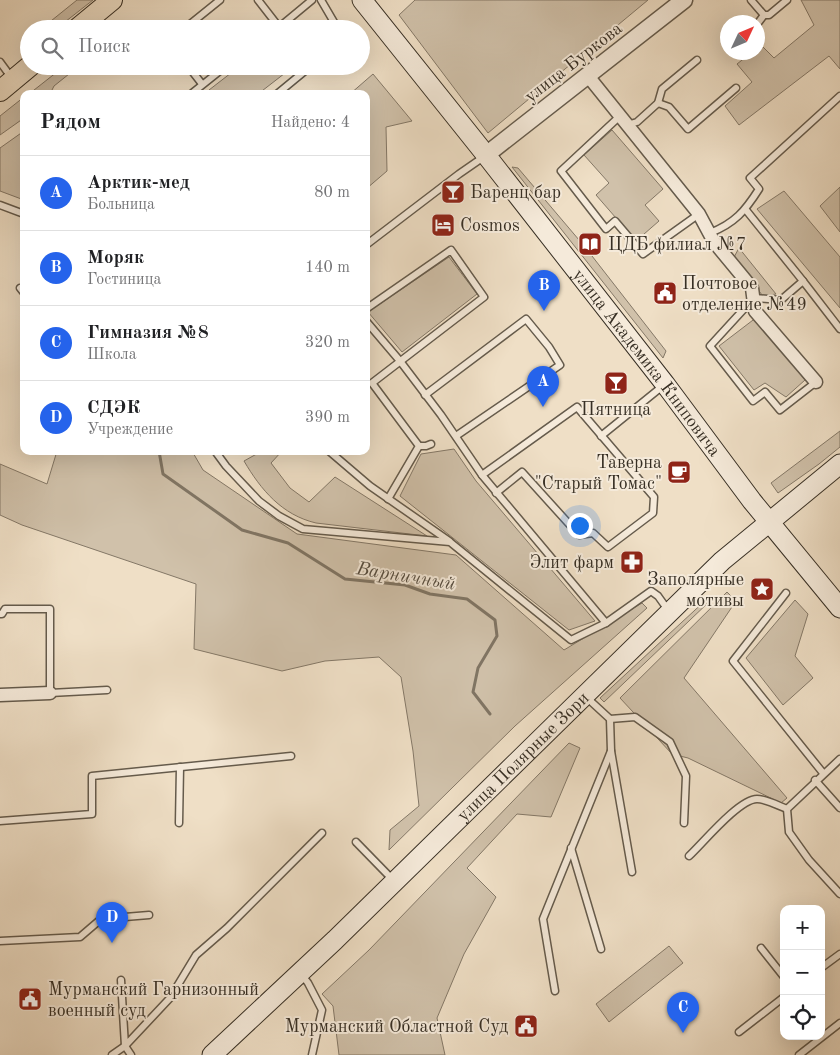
<!DOCTYPE html>
<html lang="ru">
<head>
<meta charset="utf-8">
<style>
	body { margin:0; font-family:"Old Standard TT",serif; background:#f2f2f2; color:#202124 }
	.controls { position:absolute; right:15px; bottom:15px; display:grid; overflow:hidden; border-radius:10px; box-shadow:0 5px 20px #0002 }
	.controls button { width:45px; height:45px; display:grid; place-items:center; padding:0; border:0; border-bottom:1px solid #e0e0e0; background:#fff; color:#202124; font:25px sans-serif }
	.compass { position:absolute; left:720px; top:15px; width:45px; height:45px; border-radius:50%; background:#fff; box-shadow:0 5px 20px #0002; rotate:46deg }
	.you { position:absolute; left:579px; top:525px; width:18px; height:18px; margin:-12px; border:4px solid #fff; border-radius:50%; background:#1a73e8; box-shadow:0 0 0 8px #1a73e833 }
	.badge { display:grid; place-items:center; width:32px; height:32px; border-radius:50%; background:#2563eb; color:#fff; font-size:16px; font-weight:700 }
	.pin { position:absolute; translate:-50% -41px; filter:drop-shadow(0 1px 2px #0008) }
	.pin::after { content:''; position:absolute; top:26px; width:18px; height:15px; background:inherit; clip-path:polygon(0 0,100% 0,50% 100%) }
	.list { margin:0; padding:0; list-style:none }
	h2 { display:flex; justify-content:space-between; align-items:center; height:65px; margin:0; padding:0 20px; font-size:21px }
	h2 small { font-size:16px; font-weight:400; color:#757577 }
	.list li { display:grid; grid-template-columns:32px 1fr auto; gap:15px; align-items:center; box-sizing:border-box; height:75px; padding:0 20px; border-top:1px solid #e0e0e0 }
	.list b { display:block; font-size:19px; white-space:nowrap }
	.list p { margin:0; font-size:16px; white-space:nowrap; color:#757577 }
	.list em { font-size:16px; font-style:normal; color:#757577 }
	.icon { flex:none; width:28px; height:28px; fill:none; stroke:currentColor; stroke-width:2; stroke-linecap:round; stroke-linejoin:round }
	.map { position:relative; flex:none; width:840px; height:1055px; overflow:hidden }
	.search { position:absolute; background:#fff; box-shadow:0 5px 20px #0002; left:20px; top:20px; width:350px; height:55px; display:flex; align-items:center; gap:12px; box-sizing:border-box; padding:0 18px; border-radius:28px; color:#757577; font-size:19px }
	.panel { position:absolute; background:#fff; box-shadow:0 5px 20px #0002; left:20px; top:90px; width:350px; height:365px; border-radius:10px }
	.map>svg:first-child { display:block }
	.green { fill:#d0c1aa; stroke:#847867 }
	.lines { fill:none; stroke-linecap:round; stroke-linejoin:round }
	.stream { stroke:#807564; stroke-width:3 }
	.service-casing { stroke:#655b4c; stroke-width:9 }
	.minor-casing { stroke:#655b4c; stroke-width:15 }
	.tertiary-casing { stroke:#655b4c; stroke-width:19 }
	.secondary-casing { stroke:#372f24; stroke-width:21 }
	.primary-casing { stroke:#372f24; stroke-width:22 }
	.service { stroke:#f5eada; stroke-width:6 }
	.minor { stroke:#f5eada; stroke-width:12 }
	.tertiary { stroke:#f5eada; stroke-width:16 }
	.secondary { stroke:#f5eada; stroke-width:19 }
	.primary { stroke:#efdfc6; stroke-width:20 }
	.labels { text-anchor:middle; stroke-width:4; stroke-linejoin:round; paint-order:stroke }
	.street-label { font-size:18px; fill:#372f24; stroke:#f5eada }
	.poi-label { font-size:18px; fill:#372f24; stroke:#f5eada; text-anchor:start }
	.water-label { font-size:19px; font-style:italic; fill:#554c3f; stroke:#f5eada }
</style>
</head>
<body>
<div class="map">
<svg width="840" height="1055" viewBox="0 0 840 1055">
	<rect width="100%" height="100%" fill="#efdfc6"/>
	<filter id="stains"><feTurbulence type="fractalNoise" baseFrequency=".004" numOctaves="4"/><feColorMatrix values="0 0 0 0 .2 0 0 0 0 .09 0 0 0 0 .02 0 0 0 .5 -.17"/></filter>
	<radialGradient id="worn" r=".72"><stop offset=".6" stop-color="#630" stop-opacity="0"/><stop offset="1" stop-color="#630" stop-opacity=".3"/></radialGradient>
	<g class="green">
		<polygon points="77,0 93,0 56,29 41,29"/>
		<polygon points="415,0 648,0 488,133 399,15"/>
		<polygon points="801,0 840,0 840,69 829,56 739,125 725,106 752,82 737,64 751,53 758,52 758,48 761,45 774,58 814,25"/>
		<polygon points="240,66 286,66 289,70 258,94 211,94 209,90"/>
		<polygon points="62,68 69,74 54,86 50,94 29,94"/>
		<polygon points="373,74 412,121 386,127 387,171 366,189 366,94 350,94"/>
		<polygon points="24,97 24,118 0,135 0,116"/>
		<polygon points="612,130 663,189 645,205 659,221 636,241 596,195 609,183 584,155"/>
		<polygon points="24,131 24,200 0,191 0,148"/>
		<polygon points="512,167 518,168 585,247 666,351 663,358"/>
		<polygon points="840,187 840,232 820,206"/>
		<polygon points="784,191 840,257 840,308 757,209"/>
		<polygon points="739,248 776,294 763,296 733,259"/>
		<polygon points="449,257 477,294 402,352 368,312"/>
		<polygon points="757,317 805,380 786,397 765,383 754,390 719,346"/>
		<polygon points="840,431 840,447 819,464 778,493 771,483"/>
		<polygon points="454,449 476,481 595,621 569,630 400,496 421,454"/>
		<polygon points="57,451 192,451 203,470 297,534 456,555 564,650 642,603 647,608 515,726 389,850 390,830 419,806 413,751 401,677 379,657 325,661 282,671 194,649 196,584 22,525 0,515 0,464 47,484"/>
		<path d="M262 451H282L271 463 290 488 309 502 335 477 427 536 316 523C282 515 261 490 244 461Z"/>
		<polygon points="727,592 736,601 684,678 787,798 781,803 688,758 672,754 620,698"/>
		<polygon points="708,598 711,600 604,702 600,698"/>
		<polygon points="795,600 808,614 795,656 813,678 783,705 746,658"/>
		<polygon points="569,743 580,748 551,817 517,814 467,868 496,897 464,954 437,1018 445,1055 339,1055 333,1006 322,994 369,950"/>
		<polygon points="669,946 683,963 609,1022 596,1004"/>
	</g>
	<g class="lines">
		<polyline class="stream" points="159,451 163,474 242,530 288,543 345,579 405,585 430,594 467,599 495,620 497,636 478,668 473,692 490,714"/>
		<g class="service-casing">
			<g id="service">
				<polyline points="258,0 279,27"/>
				<polyline points="321,0 338,29"/>
				<polyline points="751,0 764,15 769,15 787,0"/>
				<polyline points="758,23 764,15"/>
				<polyline points="184,29 220,0"/>
				<polyline points="277,29 312,0"/>
				<polyline points="0,62 11,77"/>
				<polyline points="188,66 202,84"/>
				<polyline points="191,94 226,66"/>
				<polyline points="277,94 311,66"/>
				<polyline points="658,103 669,107 688,129 736,88"/>
				<polyline points="620,116 561,171 606,229 615,221 643,254 699,214"/>
				<polyline points="627,125 637,122 658,103 662,89 697,60"/>
				<polyline points="0,205 24,214"/>
				<polyline points="746,210 803,281"/>
				<path d="M710 233C735 223 745 211 759 189L750 178 840 96"/>
				<polyline points="366,245 459,174 485,156"/>
				<polyline points="20,288 24,293"/>
				<polyline points="366,309 451,250 484,297 372,383 419,446 388,499"/>
				<polyline points="366,321 400,361 441,415 482,475 606,623 651,591 658,596 668,610"/>
				<polyline points="816,382 780,410 765,392 753,401 710,346 754,298 781,300 803,281 840,329"/>
				<polyline points="425,395 526,319 549,347 560,365 456,436"/>
				<polyline points="601,436 664,385"/>
				<polyline points="419,446 426,446 431,444"/>
				<polyline points="215,451 226,466 259,501 279,516 303,529 450,542 571,640 606,623"/>
				<polyline points="329,451 370,486 449,541"/>
				<polyline points="482,475 577,407 654,497 653,513 608,547 593,533 579,535 522,472 496,493"/>
				<polyline points="786,593 733,661 823,773"/>
				<polyline points="0,614 2,614 5,609 50,609 50,693 107,690"/>
				<polyline points="585,696 610,719 611,751 632,872"/>
				<polyline points="610,719 635,717 670,742 686,776 684,823"/>
				<polyline points="840,759 787,809 789,832 809,860 840,894"/>
				<polyline points="815,780 840,808"/>
				<polyline points="0,821 92,814 92,776 291,756"/>
				<polyline points="179,823 180,767"/>
				<polyline points="356,842 394,881"/>
				<polyline points="571,848 601,949"/>
				<path d="M689 856C703 843 739 799 757 799 766 799 779 806 787 809"/>
				<polyline points="0,941 80,937 101,919 149,915"/>
				<polyline points="761,948 784,977"/>
				<polyline points="821,968 840,954"/>
				<polyline points="302,975 308,983 322,1010 312,1055"/>
				<polyline points="121,980 125,1046 170,998 196,955 227,928 322,833"/>
				<polyline points="555,991 543,919 611,751"/>
				<polyline points="739,1032 784,997"/>
				<polyline points="112,1055 125,1046 131,1055"/>
				<polyline points="799,1055 840,1023"/>
			</g>
		</g>
		<g class="minor-casing">
			<g id="minor">
				<polyline points="588,76 699,214 714,242 752,288 755,311 816,382"/>
				<polyline points="0,695 50,693"/>
			</g>
		</g>
		<g class="tertiary-casing">
			<polyline id="tertiary" points="486,155 684,0"/>
		</g>
		<g class="secondary-casing">
			<g id="secondary">
				<path id="s1" d="M362 0 486 155 665 384 752 501 840 608"/>
				<path id="s2" d="M212 1055 335 940 722 561 840 464"/>
			</g>
		</g>
		<g class="primary-casing">
			<g id="primary">
				<polyline points="77,29 112,0"/>
				<polyline points="0,91 30,66"/>
			</g>
		</g>
		<use href="#service" class="service"/>
		<use href="#minor" class="minor"/>
		<use href="#tertiary" class="tertiary"/>
		<use href="#secondary" class="secondary"/>
		<use href="#primary" class="primary"/>
	</g>
	<defs>
		<g id="bar-square" transform="scale(1.25)"><rect x="-9" y="-9" width="18" height="18" rx="4" fill="#8f2418" stroke="#f5eada"/><path d="M-6-5H6L.8 .8V4.5H3.5V6h-7V4.5H-.8V.8Z" fill="#fff"/></g>
		<g id="hotel-square" transform="scale(1.25)"><rect x="-9" y="-9" width="18" height="18" rx="4" fill="#8f2418" stroke="#f5eada"/><path d="M-6-4.5h1.5V1H6V5H4.5V3h-9V5H-6ZM-4 0a1.8 1.8 0 1 1 3.6 0ZM.5 0V-2.5h3Q6-2.5 6 0Z" fill="#fff"/></g>
		<g id="library-square" transform="scale(1.25)"><rect x="-9" y="-9" width="18" height="18" rx="4" fill="#8f2418" stroke="#f5eada"/><path d="M-6-4Q-3-5.5-.7-3.5V5Q-3 3-6 4ZM6-4Q3-5.5 .7-3.5V5Q3 3 6 4Z" fill="#fff"/></g>
		<g id="civic-square" transform="scale(1.25)"><rect x="-9" y="-9" width="18" height="18" rx="4" fill="#8f2418" stroke="#f5eada"/><path d="M-.6-6.5H3V-4.5H.6V-3L4-1V1h2V6H-6V1h2V-1L-.6-3ZM-1.2 2.5V6h2.4V2.5Z" fill="#fff"/></g>
		<g id="cafe-square" transform="scale(1.25)"><rect x="-9" y="-9" width="18" height="18" rx="4" fill="#8f2418" stroke="#f5eada"/><path d="M-5.5-4.5H6V0H3Q3 3.5 0 3.5H-2.5Q-5.5 3.5-5.5 0ZM3-3.2v2h1.7v-2ZM-6 4.5H4V6H-6Z" fill="#fff"/></g>
		<g id="pharmacy-square" transform="scale(1.25)"><rect x="-9" y="-9" width="18" height="18" rx="4" fill="#8f2418" stroke="#f5eada"/><path d="M-2-6h4v4h4v4h-4v4h-4v-4h-4v-4h4Z" fill="#fff"/></g>
		<g id="sight-square" transform="scale(1.25)"><rect x="-9" y="-9" width="18" height="18" rx="4" fill="#8f2418" stroke="#f5eada"/><path d="M0-6L1.8-2.2L6-1.7L2.9 1.2L3.7 5.4L0 3.3L-3.7 5.4L-2.9 1.2L-6-1.7L-1.8-2.2Z" fill="#fff"/></g>
	</defs>
	<g fill-rule="evenodd">
		<use href="#bar-square" x="453" y="192"/>
		<use href="#hotel-square" x="443" y="225"/>
		<use href="#library-square" x="590" y="244"/>
		<use href="#civic-square" x="665" y="293"/>
		<use href="#bar-square" x="616" y="383"/>
		<use href="#cafe-square" x="679" y="472"/>
		<use href="#pharmacy-square" x="632" y="562"/>
		<use href="#sight-square" x="762" y="589"/>
		<use href="#civic-square" x="30" y="999"/>
		<use href="#civic-square" x="526" y="1026"/>
	</g>
	<g class="labels">
		<g class="street-label">
			<text transform="translate(573 62) rotate(-38)" y="6">улица Буркова</text>
			<text dy="6" stroke="none"><textPath href="#s1" startOffset="461">улица Академика Книповича</textPath></text>
			<text dy="6" stroke="none"><textPath href="#s2" startOffset="431">улица Полярные Зори</textPath></text>
		</g>
		<g class="poi-label">
			<text x="470" y="198">Баренц бар</text>
			<text x="460" y="231">Cosmos</text>
			<text x="608" y="250">ЦДБ филиал №7</text>
			<text x="682" y="289">Почтовое<tspan x="682" dy="21">отделение №49</tspan></text>
			<text x="616" y="415" text-anchor="middle">Пятница</text>
			<text x="662" y="468" text-anchor="end">Таверна<tspan x="662" dy="21">"Старый Томас"</tspan></text>
			<text x="614" y="568" text-anchor="end">Элит фарм</text>
			<text x="744" y="585" text-anchor="end">Заполярные<tspan x="744" dy="21">мотивы</tspan></text>
			<text x="48" y="995">Мурманский Гарнизонный<tspan x="48" dy="21">военный суд</tspan></text>
			<text x="508" y="1032" text-anchor="end">Мурманский Областной Суд</text>
		</g>
		<g class="water-label">
			<text transform="translate(406 575) rotate(9)" y="7">Варничный</text>
		</g>
	</g>
	<rect width="100%" height="100%" filter="url(#stains)"/>
	<rect width="100%" height="100%" fill="url(#worn)"/>
</svg>
<div class="controls">
<button>+</button>
<button>−</button>
<button><svg class="icon" aria-label="locate" viewBox="0 0 24 24"><circle cx="12" cy="12" r="6"/><path d="M12 2v4M12 18v4M2 12h4M18 12h4"/></svg></button>
</div>
<svg class="compass" viewBox="-18 -18 36 36"><path d="M0-13l5 13h-10z" fill="#e53935"/><path d="M0 13l5-13h-10z" fill="#757577"/></svg>
<div class="you"></div>
<div class="pin badge" style="left:543px;top:407px">A</div>
<div class="pin badge" style="left:544px;top:311px">B</div>
<div class="pin badge" style="left:683px;top:1033px">C</div>
<div class="pin badge" style="left:112px;top:943px">D</div>
<div class="search"><svg class="icon" aria-label="search" viewBox="0 0 24 24"><circle cx="10" cy="10" r="6"/><path d="M15 15l6 6"/></svg>Поиск</div>
<section class="panel">
<h2>Рядом<small>Найдено: 4</small></h2>
<ul class="list">
<li><span class="badge">A</span><div><b>Арктик-мед</b><p>Больница</p></div><em>80 m</em></li>
<li><span class="badge">B</span><div><b>Моряк</b><p>Гостиница</p></div><em>140 m</em></li>
<li><span class="badge">C</span><div><b>Гимназия №8</b><p>Школа</p></div><em>320 m</em></li>
<li><span class="badge">D</span><div><b>СДЭК</b><p>Учреждение</p></div><em>390 m</em></li>
</ul>
</section>
</div>
</body>
</html>
